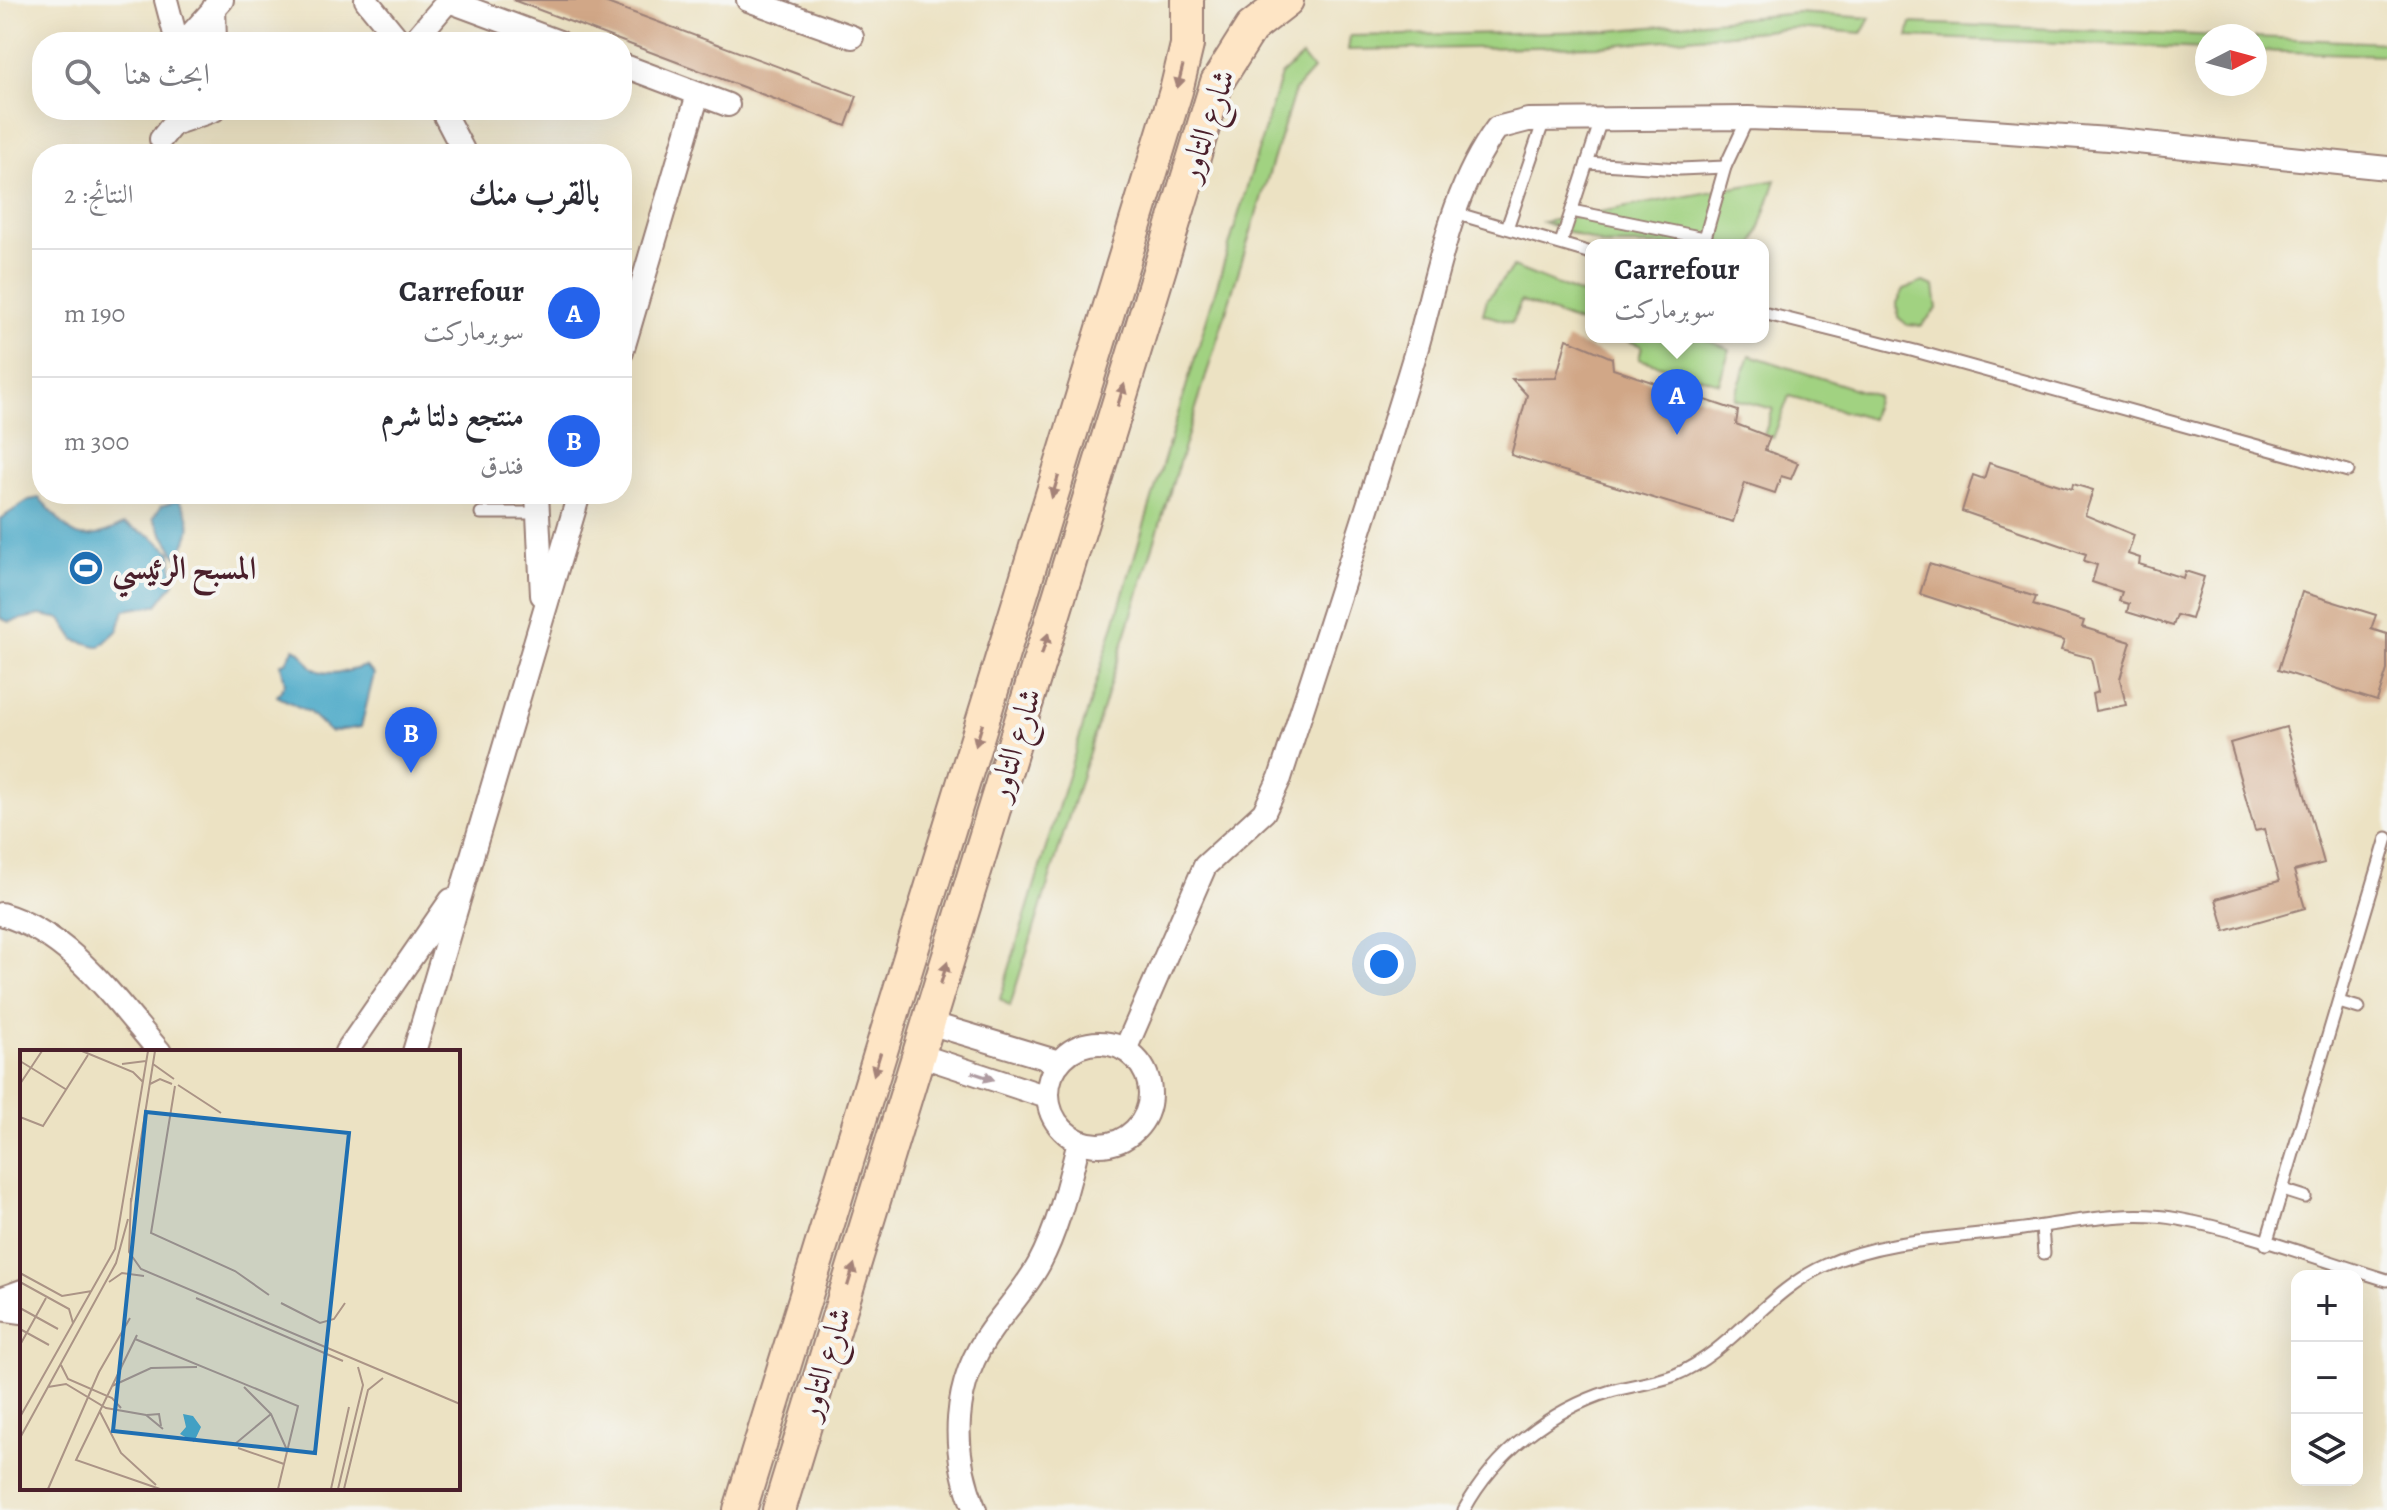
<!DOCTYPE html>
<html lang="ar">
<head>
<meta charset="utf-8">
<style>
	body { margin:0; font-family:Alegreya,Amiri,serif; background:#f7f7f7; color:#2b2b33; direction:rtl }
	.controls { position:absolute; right:24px; bottom:24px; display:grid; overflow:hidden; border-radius:16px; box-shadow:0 8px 32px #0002 }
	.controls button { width:72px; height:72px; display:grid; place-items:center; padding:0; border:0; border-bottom:2px solid #e1e1e2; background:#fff; color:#2b2b33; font:40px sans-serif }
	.compass { position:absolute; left:2195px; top:24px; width:72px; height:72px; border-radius:50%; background:#fff; box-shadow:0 8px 32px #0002; rotate:84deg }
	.you { position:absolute; left:1384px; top:964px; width:28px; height:28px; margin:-20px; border:6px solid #fff; border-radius:50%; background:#1a73e8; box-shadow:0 0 0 12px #1a73e833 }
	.badge { display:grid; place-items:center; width:52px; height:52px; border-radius:50%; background:#2563eb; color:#fff; font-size:26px; font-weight:700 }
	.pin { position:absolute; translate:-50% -66px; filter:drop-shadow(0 2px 4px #0008) }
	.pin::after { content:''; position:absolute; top:42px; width:28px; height:24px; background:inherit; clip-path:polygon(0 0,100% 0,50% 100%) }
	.popup { position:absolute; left:1585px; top:239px; width:184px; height:104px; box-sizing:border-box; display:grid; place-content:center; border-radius:16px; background:#fff; filter:drop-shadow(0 2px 6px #0005); font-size:26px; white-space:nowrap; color:#7c7c81 }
	.popup b { font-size:30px; color:#2b2b33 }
	.popup::after { content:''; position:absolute; left:50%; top:100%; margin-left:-16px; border:16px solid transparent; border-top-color:#fff }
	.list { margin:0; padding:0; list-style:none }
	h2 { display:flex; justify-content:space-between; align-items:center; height:104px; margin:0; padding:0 32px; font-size:34px }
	h2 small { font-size:26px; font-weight:400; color:#7c7c81 }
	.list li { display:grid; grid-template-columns:52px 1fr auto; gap:24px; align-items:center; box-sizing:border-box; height:128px; padding:0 32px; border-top:2px solid #e1e1e2 }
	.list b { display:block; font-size:30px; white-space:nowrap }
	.list p { margin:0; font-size:26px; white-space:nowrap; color:#7c7c81 }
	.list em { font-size:26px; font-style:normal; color:#7c7c81 }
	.icon { flex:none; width:44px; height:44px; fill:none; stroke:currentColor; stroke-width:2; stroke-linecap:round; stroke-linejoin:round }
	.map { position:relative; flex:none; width:2387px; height:1510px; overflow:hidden; direction:ltr }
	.search { position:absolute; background:#fff; box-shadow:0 8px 32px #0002; left:32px; top:32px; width:600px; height:88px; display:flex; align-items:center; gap:20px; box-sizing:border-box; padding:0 28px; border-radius:32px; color:#7c7c81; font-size:30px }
	.panel { position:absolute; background:#fff; box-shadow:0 8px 32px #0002; left:32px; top:144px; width:600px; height:360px; border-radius:32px; direction:rtl }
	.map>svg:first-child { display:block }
	.green { fill:#a1d281; stroke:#767856; stroke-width:2 }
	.water { fill:#48a8c7; stroke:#496479; stroke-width:2 }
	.building { fill:#d1a787 }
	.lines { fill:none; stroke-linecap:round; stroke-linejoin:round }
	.lane-casing { stroke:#9b8077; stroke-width:15 }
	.street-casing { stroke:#9b8077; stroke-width:26 }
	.secondary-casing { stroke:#9b8077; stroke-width:36 }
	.lane { stroke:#fff; stroke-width:11 }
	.street { stroke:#fff; stroke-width:22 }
	.secondary { stroke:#fee5c5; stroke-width:32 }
	.oneway { fill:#a48278 }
	.oneway2 { fill:#ae9aa0 }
	.labels { text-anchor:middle; stroke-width:8; stroke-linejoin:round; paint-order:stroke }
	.street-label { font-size:32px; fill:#4a1f2b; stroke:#f6f6f2 }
	.poi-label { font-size:32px; font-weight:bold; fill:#4a1f2b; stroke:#f6f6f2; text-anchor:start }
	.inset-road { fill:none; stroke:#ab9486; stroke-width:2 }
	.view { fill:#1f6fb2; fill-opacity:0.15; stroke:#1f6fb2; stroke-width:4 }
	.inset-edge { fill:none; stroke:#4a1f2b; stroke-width:4 }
</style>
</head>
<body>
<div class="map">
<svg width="2387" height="1510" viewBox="0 0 2387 1510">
	<rect width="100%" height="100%" fill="#f6f6f2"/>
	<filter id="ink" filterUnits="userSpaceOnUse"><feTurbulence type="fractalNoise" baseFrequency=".0125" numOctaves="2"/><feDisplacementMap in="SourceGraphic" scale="16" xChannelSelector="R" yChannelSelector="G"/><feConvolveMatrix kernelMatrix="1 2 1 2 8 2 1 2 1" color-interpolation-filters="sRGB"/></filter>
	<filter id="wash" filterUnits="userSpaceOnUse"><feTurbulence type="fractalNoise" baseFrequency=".006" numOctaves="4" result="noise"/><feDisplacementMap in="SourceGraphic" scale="32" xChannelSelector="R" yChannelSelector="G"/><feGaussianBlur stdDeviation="1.8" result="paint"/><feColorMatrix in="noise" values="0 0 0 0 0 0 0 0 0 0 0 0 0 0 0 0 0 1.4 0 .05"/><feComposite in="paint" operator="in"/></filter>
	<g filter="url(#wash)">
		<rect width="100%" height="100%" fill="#ece2c3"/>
		<g class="green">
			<polygon points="1797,13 1870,18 1862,33 1795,28 1601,46 1348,50 1350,36 1608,31"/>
			<polygon points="1911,23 2221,36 2207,36 2207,49 1908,37"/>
			<polygon points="2255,37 2387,43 2387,55 2255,51"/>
			<polygon points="1302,56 1313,70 1295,90 1010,1006 1000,999 1281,75"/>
			<polygon points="1776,180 1754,245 1604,245 1543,222"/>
			<polygon points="1513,267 1591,298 1591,327 1521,301 1512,323 1483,314 1487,299"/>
			<polygon points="1923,282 1934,286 1937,309 1921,326 1907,325 1898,317 1897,303 1904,289"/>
			<polygon points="1617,337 1698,337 1730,349 1719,383 1639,359 1642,346"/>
			<polygon points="1750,355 1877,396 1871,419 1789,396 1773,438 1764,435 1773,409 1734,399"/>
		</g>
		<g class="water">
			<path d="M39 498C74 533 72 550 124 524L151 536 171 552 174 583 157 605 124 610 118 630 100 647 75 640 61 619 40 615 9 622 0 618V519L29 500Z"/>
			<path d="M178 500C196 519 191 537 177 557L153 518 161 506Z"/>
			<path d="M294 648C305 653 304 660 312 667 325 678 351 671 365 666L374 674 361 727 330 732 309 712 277 696 285 684 281 663 286 662Z"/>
		</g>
		<g id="blocks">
			<g class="building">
				<polygon points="513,0 599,0 857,96 846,126"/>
				<polygon points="1567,339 1612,358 1613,369 1738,411 1736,424 1770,437 1765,450 1798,463 1791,479 1781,476 1775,493 1745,483 1733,522 1511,455 1527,395 1512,379 1556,378"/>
				<polygon points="1989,463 2072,489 2073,484 2093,490 2085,515 2134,535 2128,554 2140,558 2139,564 2183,578 2185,571 2204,577 2191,619 2177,615 2173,626 2127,612 2129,604 2119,601 2122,592 2092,582 2097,565 2084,561 2086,554 1962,511 1973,475 1984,479"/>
				<polygon points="1929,564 2036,597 2033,605 2084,621 2082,627 2131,642 2120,679 2126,705 2095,711 2092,694 2098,692 2091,658 2061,650 2064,641 1920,594"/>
				<polygon points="2302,592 2376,615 2371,629 2387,634 2387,670 2377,701 2278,670"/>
				<polygon points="2286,727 2324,863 2294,871 2305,908 2225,931 2216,899 2279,881 2264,829 2255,831 2230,743"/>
			</g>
		</g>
	</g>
	<g filter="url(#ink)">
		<use href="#blocks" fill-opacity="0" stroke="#9b8077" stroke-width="2"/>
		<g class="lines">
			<g class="lane-casing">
				<g id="lane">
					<polyline points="1587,163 1680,169 1725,167"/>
					<polyline points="1572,211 1704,238"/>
					<polyline points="1455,213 1591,253"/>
					<polyline points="1507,228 1544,120"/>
					<polyline points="1561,243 1601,120"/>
					<polyline points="1703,245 1725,167 1748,118"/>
					<polyline points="1763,313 1915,351 2348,471"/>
					<polyline points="481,513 539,513"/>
					<polyline points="2339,1002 2359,1008"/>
					<polyline points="2283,1190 2305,1197"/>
					<polyline points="2042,1227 2044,1253"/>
					<polyline points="2266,1244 2387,838"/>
					<path d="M1464 1510C1495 1453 1550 1410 1611 1391 1632 1385 1655 1383 1675 1375 1732 1351 1767 1291 1826 1265 1884 1239 1953 1238 2016 1230 2069 1223 2125 1209 2178 1219 2245 1231 2321 1260 2387 1280"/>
				</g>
			</g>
			<g class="street-casing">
				<g id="street">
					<polyline points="166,0 177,42"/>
					<polyline points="366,0 400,42"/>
					<polyline points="446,0 559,42"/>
					<polyline points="748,0 852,37"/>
					<polyline points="214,7 215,42"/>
					<polyline points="184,42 222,0"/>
					<polyline points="413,42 448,1"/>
					<polyline points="622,65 728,105"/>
					<polyline points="442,110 465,154"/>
					<polyline points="161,139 173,124 214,110"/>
					<polyline points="622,352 698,94"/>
					<polyline points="537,494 542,595"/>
					<path d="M1 914C72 935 113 998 160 1052"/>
					<polyline points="929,1023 1059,1062"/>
					<circle cx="1099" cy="1094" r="51"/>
					<path d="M1125 1050 1205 866 1264 812 1280 778C1325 639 1371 500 1413 361 1437 283 1448 194 1497 128L1528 120 1748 118 1866 122 2108 139 2387 168"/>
					<polyline points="346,1052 451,900"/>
					<polyline points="414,1052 579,494"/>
					<polyline points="919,1055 1047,1097"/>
					<polyline points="0,1299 22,1291"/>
					<polyline points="0,1309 22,1312"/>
					<path d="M975 1510C950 1450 952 1383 992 1329 1008 1307 1026 1288 1039 1264 1059 1226 1068 1184 1079 1142"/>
				</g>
			</g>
			<g class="secondary-casing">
				<g id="secondary">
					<polyline points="740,1510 1176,91 1187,45 1187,0"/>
					<polyline points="779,1510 1217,82 1251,28 1287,0"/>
				</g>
			</g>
			<use href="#lane" class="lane"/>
			<use href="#street" class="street"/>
			<use href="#secondary" class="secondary"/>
		</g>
		<defs><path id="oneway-solid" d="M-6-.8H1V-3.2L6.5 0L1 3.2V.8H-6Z" transform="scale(2)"/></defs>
		<g class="oneway">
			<use href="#oneway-solid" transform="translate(1180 77) rotate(104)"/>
			<use href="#oneway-solid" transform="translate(1121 395) rotate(-73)"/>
			<use href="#oneway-solid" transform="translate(1055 487) rotate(107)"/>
			<use href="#oneway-solid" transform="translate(1045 644) rotate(-73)"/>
			<use href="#oneway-solid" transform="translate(979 735) rotate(107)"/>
			<use href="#oneway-solid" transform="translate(944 973) rotate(-73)"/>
			<use href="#oneway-solid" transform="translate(877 1064) rotate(107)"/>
			<use href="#oneway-solid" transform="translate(851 1275) rotate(-73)"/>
		</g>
		<use class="oneway2" href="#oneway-solid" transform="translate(983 1076) rotate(18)"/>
	</g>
	<defs>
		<g id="stadium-disc" transform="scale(1.8)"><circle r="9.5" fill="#1f6fb2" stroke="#f6f6f2"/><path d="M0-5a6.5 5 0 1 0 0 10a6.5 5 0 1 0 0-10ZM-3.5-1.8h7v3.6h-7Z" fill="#fff"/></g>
	</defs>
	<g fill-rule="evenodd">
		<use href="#stadium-disc" x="86" y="568"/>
	</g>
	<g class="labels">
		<g class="street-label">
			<text transform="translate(1206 125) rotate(-71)" y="11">شارع التاور</text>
			<text transform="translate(1014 744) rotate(-73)" y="11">شارع التاور</text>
			<text transform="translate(824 1363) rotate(-73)" y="11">شارع التاور</text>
		</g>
		<g class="poi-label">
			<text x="112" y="579">المسبح الرئيسي</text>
		</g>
	</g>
	<g transform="translate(20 1050)">
		<rect width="440" height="440" fill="#ece2c3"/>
		<path d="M163 364 173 366 181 377 174 392 160 384 166 377Z" fill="#48a8c7"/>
		<path class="inset-road" d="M62 1 113 22 123 32M0 11 47 40M102 14 126 11M133 14 154 29M0 34 22 1M130 34 140 29 152 34M158 35 201 63M155 36 131 183 215 221 249 245M0 67 23 76 68 5M111 148 109 202 121 219 440 354M111 152 135 1M0 223 42 246 72 241M0 232 49 259 53 273M89 232 102 223 124 226M176 248 323 311M261 253 300 273 314 269 325 253M0 258 38 279M0 279 29 295M117 285 56 410 140 439M115 289 278 356 258 439M0 295 26 248M41 315 48 329 92 348 101 358M92 336 131 318 177 317M28 337 46 334 86 358 126 365 143 379M224 337 251 364 267 400M80 362 101 403 136 435M127 365 139 364 141 376M0 367 95 199 128 1M0 388 96 213 108 169M215 394 251 364M218 398 264 414M28 439 79 322 110 268M311 439 329 357M318 439 343 335 338 317M324 439 348 340 363 328"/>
		<path class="view" d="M126 62 329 83 295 403 93 381Z"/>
		<rect width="440" height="440" class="inset-edge"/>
	</g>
</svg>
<div class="controls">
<button>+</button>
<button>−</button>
<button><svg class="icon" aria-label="layers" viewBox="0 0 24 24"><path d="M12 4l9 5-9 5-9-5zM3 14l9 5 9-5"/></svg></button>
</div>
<svg class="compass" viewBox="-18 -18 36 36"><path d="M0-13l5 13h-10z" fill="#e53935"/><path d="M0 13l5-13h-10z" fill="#7c7c81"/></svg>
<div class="you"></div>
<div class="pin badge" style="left:1677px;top:435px">A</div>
<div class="popup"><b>Carrefour</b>سوبرماركت</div>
<div class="pin badge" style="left:411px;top:773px">B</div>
<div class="search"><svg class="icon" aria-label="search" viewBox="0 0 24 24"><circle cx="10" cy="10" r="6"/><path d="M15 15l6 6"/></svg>ابحث هنا</div>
<section class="panel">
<h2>بالقرب منك<small>النتائج: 2</small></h2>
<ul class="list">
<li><span class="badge">A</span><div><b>Carrefour</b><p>سوبرماركت</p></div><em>190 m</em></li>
<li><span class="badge">B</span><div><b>منتجع دلتا شرم</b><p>فندق</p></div><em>300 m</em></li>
</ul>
</section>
</div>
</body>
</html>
